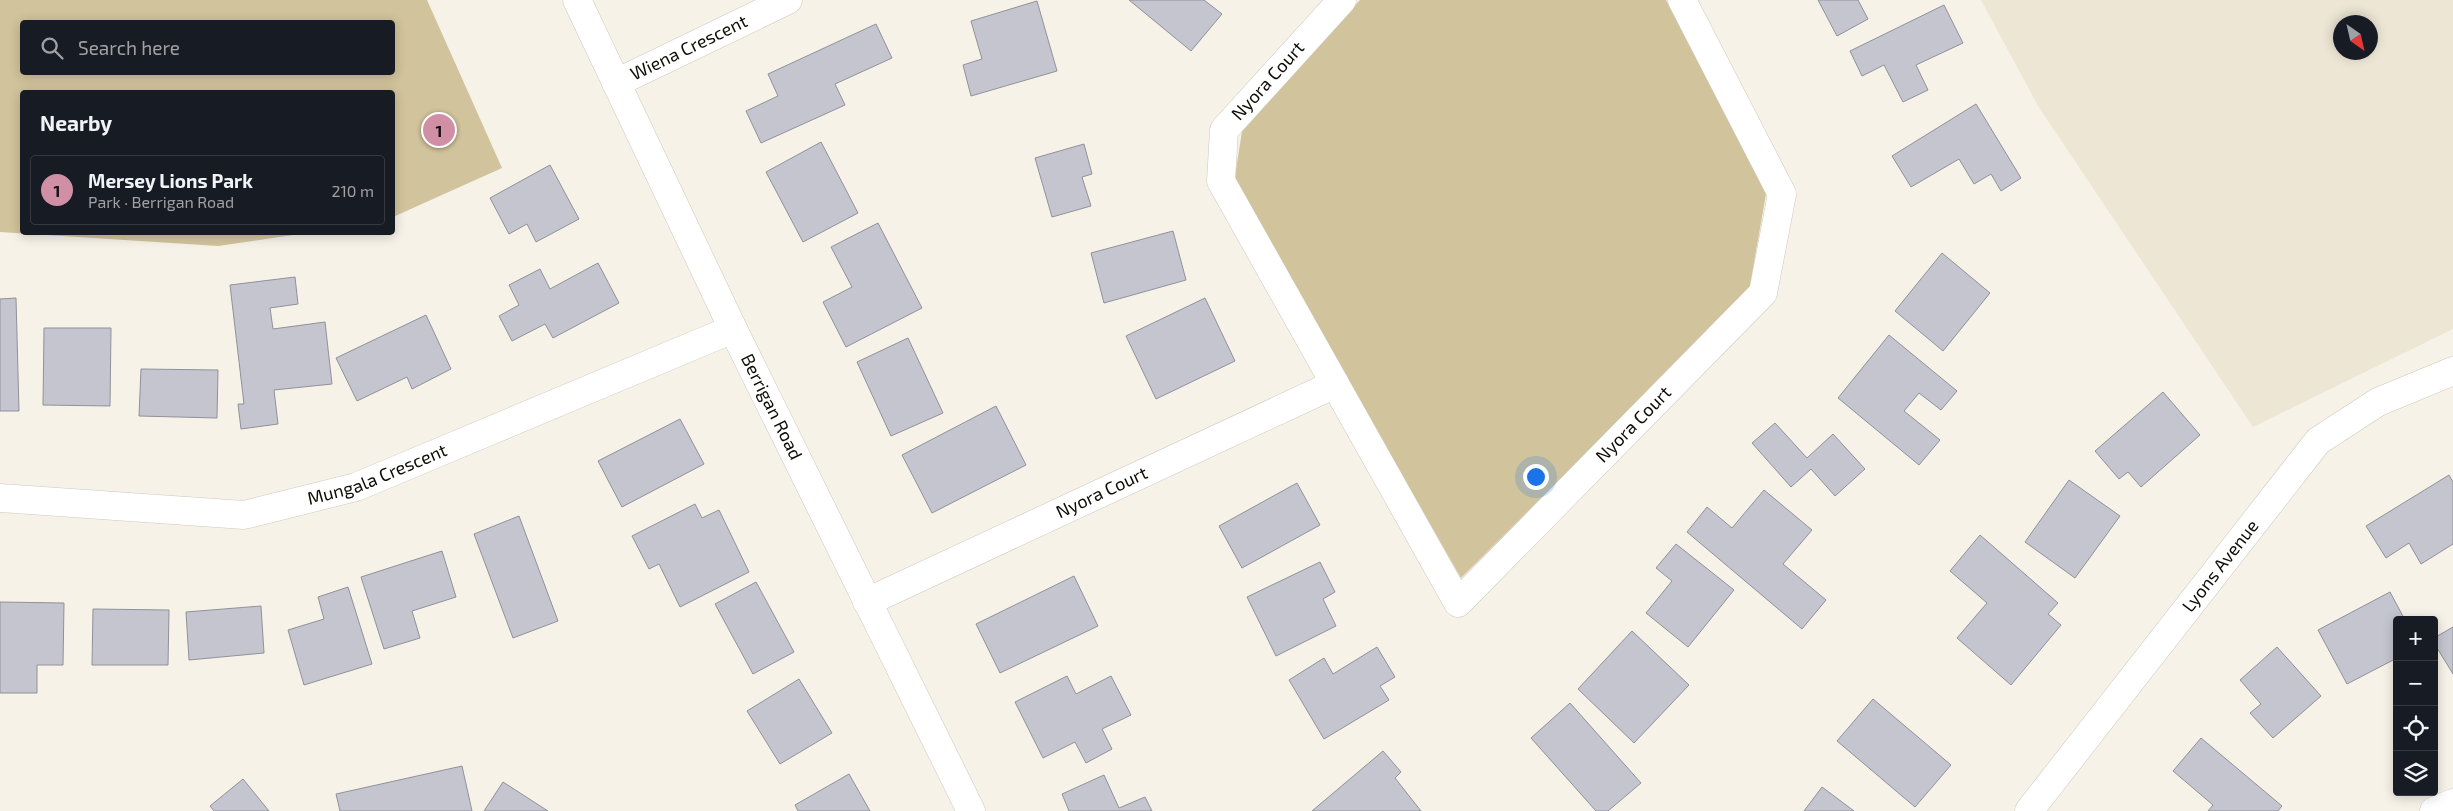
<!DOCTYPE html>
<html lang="en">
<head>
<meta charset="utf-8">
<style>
	body { margin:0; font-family:"Exo 2",sans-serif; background:#20242c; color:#f1f3f6 }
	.controls { position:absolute; right:15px; bottom:15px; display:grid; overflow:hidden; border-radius:5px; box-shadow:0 2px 12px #0003 }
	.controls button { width:45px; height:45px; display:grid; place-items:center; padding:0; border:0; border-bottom:1px solid #363941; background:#171b24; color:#f1f3f6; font:25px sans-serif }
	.compass { position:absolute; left:2333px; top:15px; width:45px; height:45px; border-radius:50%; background:#171b24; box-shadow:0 2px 12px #0003; rotate:146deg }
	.you { position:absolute; left:1535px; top:476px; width:18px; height:18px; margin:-12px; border:4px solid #fff; border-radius:50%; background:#1a73e8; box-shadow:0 0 0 8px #1a73e833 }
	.badge { display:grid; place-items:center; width:32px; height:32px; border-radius:50%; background:#d18fa5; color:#111; font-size:16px; font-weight:700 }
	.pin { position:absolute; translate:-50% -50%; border:2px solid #fff; box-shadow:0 1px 5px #0006 }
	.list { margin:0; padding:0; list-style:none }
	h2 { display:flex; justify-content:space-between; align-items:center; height:65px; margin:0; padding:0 20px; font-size:21px }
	h2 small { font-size:16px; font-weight:400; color:#9ea1a6 }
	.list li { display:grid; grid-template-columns:32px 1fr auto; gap:15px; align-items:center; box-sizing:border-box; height:70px; margin:0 10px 10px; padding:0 10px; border:1px solid #363941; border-radius:5px }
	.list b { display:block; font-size:19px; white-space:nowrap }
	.list p { margin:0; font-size:16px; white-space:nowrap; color:#9ea1a6 }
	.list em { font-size:16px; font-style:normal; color:#9ea1a6 }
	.icon { flex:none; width:28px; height:28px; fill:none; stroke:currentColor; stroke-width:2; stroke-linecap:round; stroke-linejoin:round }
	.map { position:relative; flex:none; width:2453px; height:811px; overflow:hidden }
	.search { position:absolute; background:#171b24; box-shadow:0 2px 12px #0003; left:20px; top:20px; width:375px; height:55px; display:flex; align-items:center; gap:12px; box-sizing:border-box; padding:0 18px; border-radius:5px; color:#9ea1a6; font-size:19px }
	.panel { position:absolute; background:#171b24; box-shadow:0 2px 12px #0003; left:20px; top:90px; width:375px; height:145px; border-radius:5px }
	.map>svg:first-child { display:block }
	.built { fill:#ede6d5; fill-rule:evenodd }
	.green { fill:#d1c39b; fill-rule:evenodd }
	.building { fill:#c5c5d0; stroke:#90919a }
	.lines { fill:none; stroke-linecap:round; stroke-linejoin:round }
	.minor-casing { stroke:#cdc9bf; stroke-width:29 }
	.minor { stroke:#fff; stroke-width:28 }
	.labels { text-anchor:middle; stroke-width:4.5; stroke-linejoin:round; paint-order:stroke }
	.street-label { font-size:18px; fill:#0d0c08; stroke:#fff }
</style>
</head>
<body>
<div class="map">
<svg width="2453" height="811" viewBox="0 0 2453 811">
	<rect width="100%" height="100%" fill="#f6f2e8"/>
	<path class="built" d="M1981 0H2453V329L2253 427 2038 106ZM2340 22H2370V52H2340Z"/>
	<g class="green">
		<path d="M0 0H427L502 168 393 217 392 92H22V232L307 233 218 246 0 232ZM22 22H392V72H22Z"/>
		<polygon points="1360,0 1666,0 1766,194 1749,291 1461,578 1234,182 1243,125"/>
	</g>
	<g class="building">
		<polygon points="1129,0 1204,0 1222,14 1191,51"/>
		<polygon points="1818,0 1858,0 1868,19 1837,36"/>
		<polygon points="1037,1 1057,71 971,96 963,65 982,59 971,21"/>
		<polygon points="1944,5 1963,43 1916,65 1928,90 1903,102 1884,65 1862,76 1850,51"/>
		<polygon points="876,24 892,58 835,84 845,105 761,143 746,111 778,96 768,74"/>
		<polygon points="1976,104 2021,178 2001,191 1991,174 1974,184 1959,159 1911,187 1892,156"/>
		<polygon points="821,142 858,213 803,242 766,172"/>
		<polygon points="1084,144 1092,174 1082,177 1091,206 1052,217 1035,158"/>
		<polygon points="550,165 579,219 536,242 527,224 509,234 490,198"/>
		<polygon points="878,223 922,308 846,347 823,302 852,287 831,247"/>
		<polygon points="1173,231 1186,280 1104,303 1091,253"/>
		<polygon points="1942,253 1990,293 1943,351 1895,311"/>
		<polygon points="598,263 619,303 553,338 545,324 512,341 499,316 519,305 509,285 540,269 550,289"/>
		<polygon points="295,277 298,304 270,308 273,329 325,322 332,384 274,390 278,424 241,429 238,404 244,404 230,285"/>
		<polygon points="16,298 19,411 0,411 0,299"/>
		<polygon points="1205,298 1235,361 1156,399 1126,336"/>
		<polygon points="426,315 451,369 412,389 407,377 357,401 336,358"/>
		<polygon points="44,328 111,328 110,406 43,405"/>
		<polygon points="1889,335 1957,391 1941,410 1919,393 1904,411 1940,440 1919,465 1838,398"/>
		<polygon points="908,338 943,413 891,436 857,362"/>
		<polygon points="141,369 218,370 217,418 139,416"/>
		<polygon points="2163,392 2200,435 2141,487 2128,472 2119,479 2095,451"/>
		<polygon points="996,406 1026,465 932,513 902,455"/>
		<polygon points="680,419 704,464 622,507 598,461"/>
		<polygon points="1775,423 1807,458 1833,434 1865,469 1835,496 1811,469 1791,487 1752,443"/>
		<polygon points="2449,475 2453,482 2453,544 2421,564 2409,543 2386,558 2366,526"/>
		<polygon points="2069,480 2120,516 2075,578 2025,542"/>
		<polygon points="1297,483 1320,525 1242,568 1219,526"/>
		<polygon points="1764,490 1812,530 1783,564 1826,600 1802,629 1687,532 1707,507 1732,528"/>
		<polygon points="695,504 702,518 719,510 749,572 680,607 659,564 649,569 632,536"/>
		<polygon points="519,516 558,621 513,638 474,534"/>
		<polygon points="1980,535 2058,603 2048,614 2061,625 2011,685 1957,638 1987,603 1950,571"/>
		<polygon points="1676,544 1734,590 1688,647 1646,613 1672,581 1656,568"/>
		<polygon points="442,551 456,597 412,611 420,638 384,649 361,577"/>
		<polygon points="1320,562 1335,592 1323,599 1336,626 1276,656 1247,597"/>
		<polygon points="1074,576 1098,626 1000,673 976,624"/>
		<polygon points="756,582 794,652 753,674 715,604"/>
		<polygon points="348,587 372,664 304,685 288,630 324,619 318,597"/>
		<polygon points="2390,592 2405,620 2397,620 2397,658 2347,684 2318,630"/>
		<polygon points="0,602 64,603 63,665 37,665 37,693 0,693"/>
		<polygon points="261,606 264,653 189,660 186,612"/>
		<polygon points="93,609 169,610 168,665 92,665"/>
		<polygon points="2453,627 2453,674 2434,643 2434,638"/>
		<polygon points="1632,631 1689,685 1634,743 1578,689"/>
		<polygon points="1377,647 1395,677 1380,686 1389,700 1324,739 1289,680 1324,658 1333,674"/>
		<polygon points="2277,647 2321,696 2273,738 2250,713 2261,704 2240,680"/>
		<polygon points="1067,676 1076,694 1111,676 1131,715 1102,729 1112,749 1086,763 1075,742 1043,758 1015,702"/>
		<polygon points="799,679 832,733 780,764 747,711"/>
		<polygon points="1873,699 1951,765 1915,807 1837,741"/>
		<polygon points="1570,703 1641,783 1608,811 1596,811 1531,738"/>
		<polygon points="2201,738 2282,806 2278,811 2208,811 2213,805 2173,771"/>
		<polygon points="1383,751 1401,772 1395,778 1421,811 1312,811"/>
		<polygon points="462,766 472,811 340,811 336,794"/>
		<polygon points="849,774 870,811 798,811 795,805"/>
		<polygon points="1104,775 1119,808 1145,797 1152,811 1069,811 1062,794"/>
		<polygon points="243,779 269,811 214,811 210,806"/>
		<polygon points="503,782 548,811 484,811"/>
		<polygon points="1822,787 1854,811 1804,811"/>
	</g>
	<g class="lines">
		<g class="minor-casing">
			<g id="minor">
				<path id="s1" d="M577 0 733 329 971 811"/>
				<path id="s2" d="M1342 0 1224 130 1221 181 1458 603 1763 293 1782 194 1682 0"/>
				<path id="s3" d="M616 83 788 0"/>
				<path id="s4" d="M0 498 244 515 356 487 733 329"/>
				<path id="s5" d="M867 602 1335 384"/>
				<path id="s6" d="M2029 811 2318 441 2378 402 2453 371"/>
				<polyline points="2434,811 2453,803"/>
			</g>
		</g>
		<use href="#minor" class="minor"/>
	</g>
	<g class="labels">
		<g class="street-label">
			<text dy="6" stroke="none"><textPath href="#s3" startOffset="81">Wiena Crescent</textPath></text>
			<text transform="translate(1268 81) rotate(-48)" y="6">Nyora Court</text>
			<text dy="6" stroke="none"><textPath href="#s1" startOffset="451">Berrigan Road</textPath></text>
			<text dy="6" stroke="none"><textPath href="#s2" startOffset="961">Nyora Court</textPath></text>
			<text dy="6" stroke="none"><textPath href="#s4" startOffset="384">Mungala Crescent</textPath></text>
			<text dy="6" stroke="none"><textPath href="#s5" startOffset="259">Nyora Court</textPath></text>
			<text dy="6" stroke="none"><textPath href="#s6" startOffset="311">Lyons Avenue</textPath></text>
		</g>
	</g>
</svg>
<div class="controls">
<button>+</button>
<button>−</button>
<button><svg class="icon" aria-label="locate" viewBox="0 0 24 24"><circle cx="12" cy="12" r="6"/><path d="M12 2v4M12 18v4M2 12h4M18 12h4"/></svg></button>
<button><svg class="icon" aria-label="layers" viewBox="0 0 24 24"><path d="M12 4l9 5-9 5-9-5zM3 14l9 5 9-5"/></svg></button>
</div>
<svg class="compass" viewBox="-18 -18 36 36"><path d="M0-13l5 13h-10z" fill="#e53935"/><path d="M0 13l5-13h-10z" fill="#9ea1a6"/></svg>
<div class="you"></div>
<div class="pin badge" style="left:439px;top:130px">1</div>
<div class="search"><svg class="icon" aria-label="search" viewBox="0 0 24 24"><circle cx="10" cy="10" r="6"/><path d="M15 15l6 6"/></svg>Search here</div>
<section class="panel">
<h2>Nearby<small></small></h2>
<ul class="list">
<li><span class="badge">1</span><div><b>Mersey Lions Park</b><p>Park · Berrigan Road</p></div><em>210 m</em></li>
</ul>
</section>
</div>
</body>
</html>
